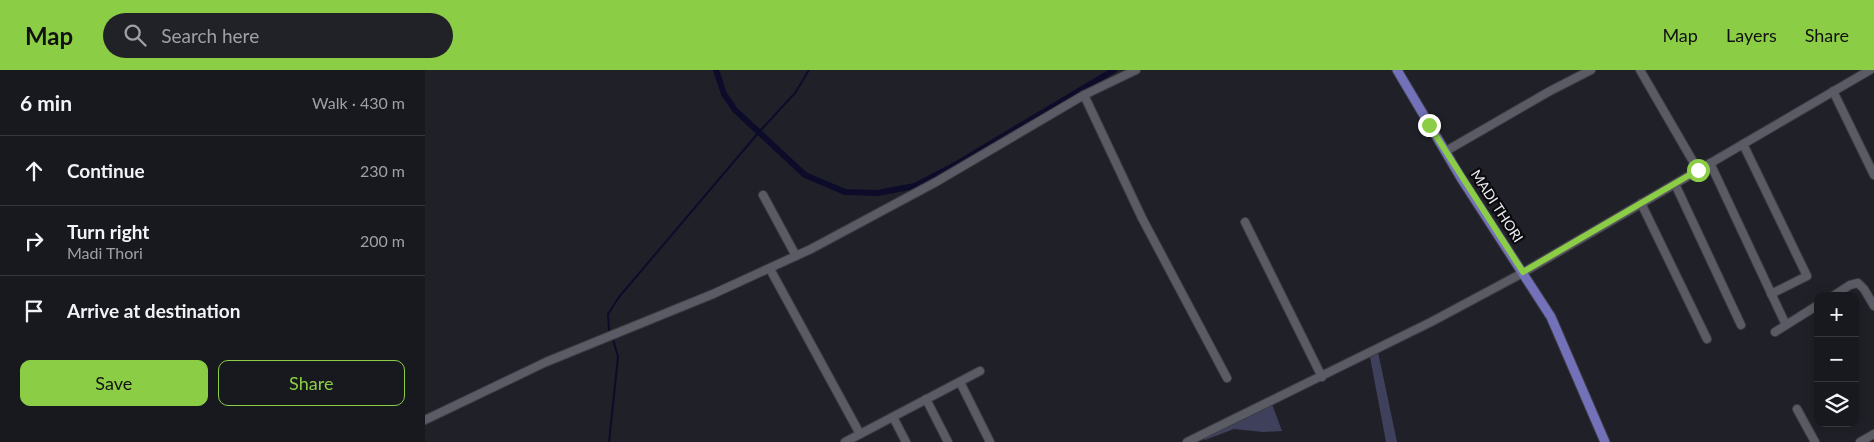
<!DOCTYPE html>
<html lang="en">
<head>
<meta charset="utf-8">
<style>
	body { margin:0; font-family:Lato,sans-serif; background:#212227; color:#f1f3f6 }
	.controls { position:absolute; right:15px; bottom:15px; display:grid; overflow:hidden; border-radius:10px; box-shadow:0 2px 12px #0003 }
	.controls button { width:45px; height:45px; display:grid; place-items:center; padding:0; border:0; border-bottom:1px solid #36383c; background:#18191e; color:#f1f3f6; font:25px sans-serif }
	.stop { position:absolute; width:15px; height:15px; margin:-11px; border:4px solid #8bce46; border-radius:50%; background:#fff }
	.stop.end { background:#8bce46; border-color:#fff; box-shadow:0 1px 5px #0008 }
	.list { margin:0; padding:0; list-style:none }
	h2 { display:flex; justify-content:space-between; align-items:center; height:65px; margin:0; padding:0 20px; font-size:21px }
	h2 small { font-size:16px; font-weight:400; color:#9fa0a4 }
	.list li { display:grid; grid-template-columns:32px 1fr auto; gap:15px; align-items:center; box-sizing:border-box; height:70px; padding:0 20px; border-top:1px solid #36383c }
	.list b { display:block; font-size:19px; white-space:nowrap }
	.list p { margin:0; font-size:16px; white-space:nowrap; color:#9fa0a4 }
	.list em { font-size:16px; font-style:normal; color:#9fa0a4 }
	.actions { display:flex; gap:10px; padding:15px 20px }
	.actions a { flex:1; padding:11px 0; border:1px solid #8bce46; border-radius:10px; text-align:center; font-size:18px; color:#8bce46 }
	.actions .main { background:#8bce46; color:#111 }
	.icon { flex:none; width:28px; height:28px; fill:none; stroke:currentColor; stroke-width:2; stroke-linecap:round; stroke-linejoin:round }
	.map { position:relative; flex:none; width:1449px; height:372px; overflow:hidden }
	header { display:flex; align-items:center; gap:30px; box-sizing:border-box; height:70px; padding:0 25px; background:#8bce46; color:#111 }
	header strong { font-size:24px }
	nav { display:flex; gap:28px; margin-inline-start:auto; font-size:18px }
	.search { width:350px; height:45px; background:#212227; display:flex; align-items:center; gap:12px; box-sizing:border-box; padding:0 18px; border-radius:28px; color:#9fa0a4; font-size:19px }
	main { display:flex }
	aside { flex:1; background:#18191e }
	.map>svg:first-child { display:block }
	.green { fill:#3f405b }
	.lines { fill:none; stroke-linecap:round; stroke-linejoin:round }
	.stream { stroke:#0d0b2a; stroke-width:2 }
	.canal { stroke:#0d0b2a; stroke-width:6 }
	.minor-casing { stroke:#3c3c42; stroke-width:10 }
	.major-casing { stroke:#3c3c42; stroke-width:11 }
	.minor { stroke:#5a5b64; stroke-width:8 }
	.major { stroke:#7271b9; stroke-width:9 }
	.route { stroke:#8bce46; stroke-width:6 }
	.labels { text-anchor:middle; stroke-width:4.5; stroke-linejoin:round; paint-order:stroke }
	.street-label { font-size:14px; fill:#ebebf0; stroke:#0a0a0e }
</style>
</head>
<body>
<header>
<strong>Map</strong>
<div class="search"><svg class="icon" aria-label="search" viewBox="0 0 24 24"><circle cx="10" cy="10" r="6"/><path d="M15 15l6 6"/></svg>Search here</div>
<nav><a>Map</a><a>Layers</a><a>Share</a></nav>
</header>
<main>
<aside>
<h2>6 min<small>Walk · 430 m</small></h2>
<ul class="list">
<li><svg class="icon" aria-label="ahead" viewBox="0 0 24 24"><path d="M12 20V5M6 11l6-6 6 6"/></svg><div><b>Continue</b></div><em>230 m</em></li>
<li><svg class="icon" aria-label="right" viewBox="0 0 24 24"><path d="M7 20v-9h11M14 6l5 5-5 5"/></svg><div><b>Turn right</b><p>Madi Thori</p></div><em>200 m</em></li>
<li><svg class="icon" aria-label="arrive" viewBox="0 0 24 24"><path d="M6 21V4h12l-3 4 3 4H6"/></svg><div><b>Arrive at destination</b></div></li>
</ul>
<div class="actions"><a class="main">Save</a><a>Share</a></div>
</aside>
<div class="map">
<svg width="1449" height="372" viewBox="0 0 1449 372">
	<rect width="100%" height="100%" fill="#202128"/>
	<g class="green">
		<polygon points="953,282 972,372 961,372 945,287"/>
		<polygon points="847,334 857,361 838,362 809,359 780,370 778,367"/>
	</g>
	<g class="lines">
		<g class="stream">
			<polyline points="184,260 183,244 194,227 334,62 370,23 384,0"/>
			<polyline points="184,372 193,287 188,269"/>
		</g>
		<polyline class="canal" points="291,0 299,24 310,40 380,105 420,122 452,123 490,116 530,95 689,0"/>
		<g class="minor-casing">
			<g id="minor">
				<polyline points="1215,0 1273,100"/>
				<polyline points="1408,21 1449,105"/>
				<polyline points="659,25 717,148 802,308"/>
				<polyline points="1318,74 1382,206 1346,224"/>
				<polyline points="1021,81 1125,21 1166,0"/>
				<polyline points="1285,93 1361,255"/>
				<polyline points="1250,114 1316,255"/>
				<polyline points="338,125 371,186"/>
				<polyline points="1216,133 1282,269"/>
				<polyline points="820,152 897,307"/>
				<polyline points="345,199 435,364"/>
				<polyline points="1408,226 1425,215 1433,213 1439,219 1449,236"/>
				<polyline points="1350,262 1393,235"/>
				<polyline points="535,312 565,372"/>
				<polyline points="501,329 523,372"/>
				<polyline points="1372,339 1390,372"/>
				<polyline points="468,347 481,372"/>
				<polyline points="0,350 121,292 288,224 386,179 511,112 659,25 711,0"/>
				<polyline points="420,372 555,301"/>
				<polyline points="762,372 1006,252 1092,206 1445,0"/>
				<polyline points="1435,372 1449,364"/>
			</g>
		</g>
		<g class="major-casing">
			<polyline id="major" points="972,0 1036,108 1126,247 1180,372"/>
		</g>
		<use href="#minor" class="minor"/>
		<use href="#major" class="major"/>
	</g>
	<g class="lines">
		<polyline class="route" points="1004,55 1098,202 1273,100"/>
	</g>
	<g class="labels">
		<g class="street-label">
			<text transform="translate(1072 136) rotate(57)" y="5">MADI THORI</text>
		</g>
	</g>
</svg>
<div class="controls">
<button>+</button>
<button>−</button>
<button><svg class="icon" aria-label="layers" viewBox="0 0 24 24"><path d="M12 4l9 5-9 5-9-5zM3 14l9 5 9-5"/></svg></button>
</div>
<div class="stop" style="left:1273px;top:100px"></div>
<div class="stop end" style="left:1004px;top:55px"></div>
</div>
</main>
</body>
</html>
